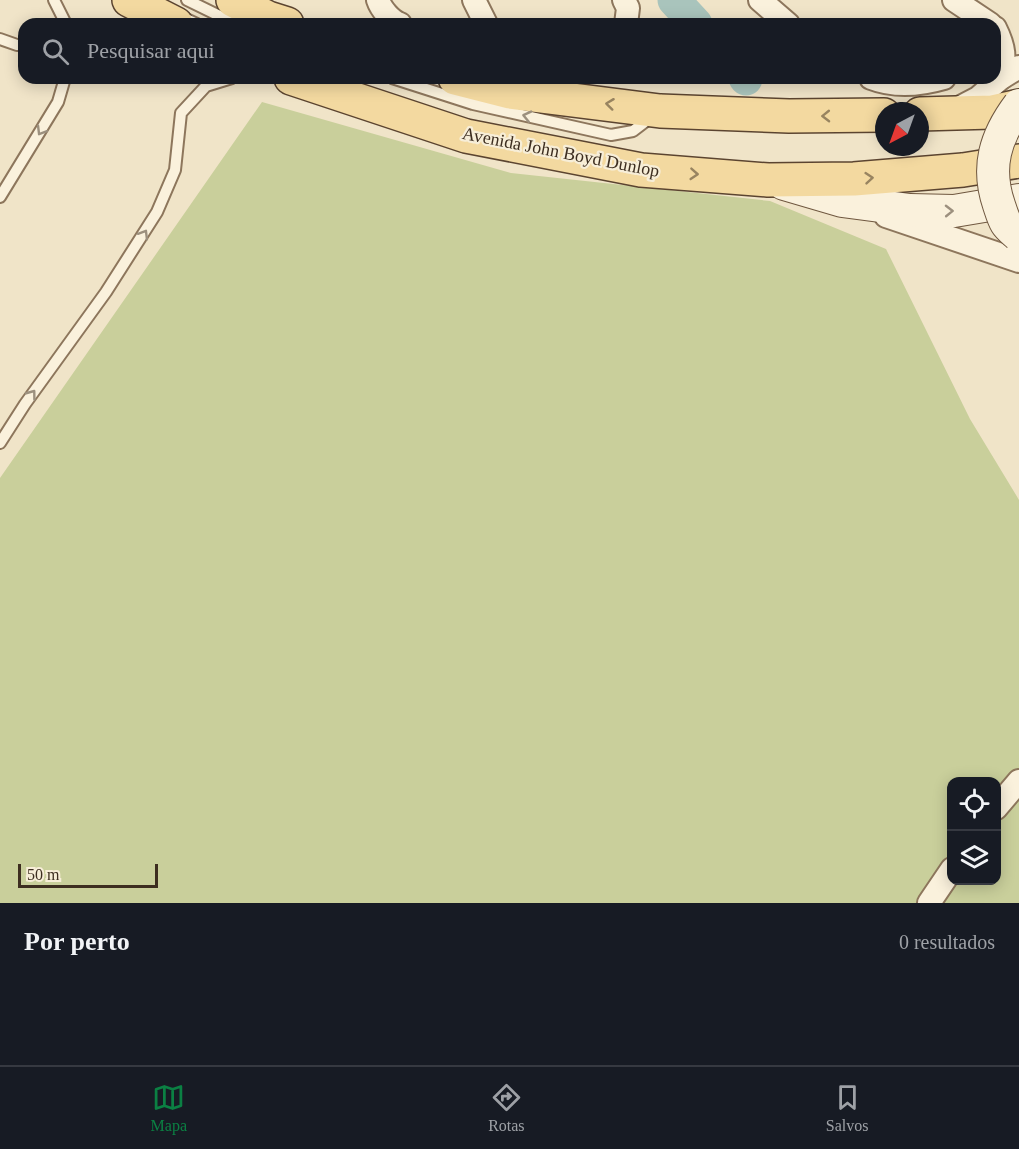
<!DOCTYPE html>
<html lang="pt">
<head>
<meta charset="utf-8">
<style>
	body { margin:0; font-family:Georgia,serif; background:#242831; color:#f1f3f6 }
	.controls { position:absolute; right:18px; bottom:18px; display:grid; overflow:hidden; border-radius:12px; box-shadow:0 3px 15px #0003 }
	.controls button { width:54px; height:54px; display:grid; place-items:center; padding:0; border:0; border-bottom:2px solid #363941; background:#171b24; color:#f1f3f6; font:30px sans-serif }
	.compass { position:absolute; left:875px; top:102px; width:54px; height:54px; border-radius:50%; background:#171b24; box-shadow:0 3px 15px #0003; rotate:221deg }
	.scale { position:absolute; left:18px; bottom:15px; width:140px; box-sizing:border-box; padding-left:6px; border:3px solid #3d2e20; border-top:0; font-size:16px; line-height:21px; white-space:nowrap; color:#3d2e20; -webkit-text-stroke:4px #f7eed8; paint-order:stroke }
	.list { margin:0; padding:0; list-style:none }
	h2 { display:flex; justify-content:space-between; align-items:center; height:78px; margin:0; padding:0 24px; font-size:26px }
	h2 small { font-size:20px; font-weight:400; color:#9ea1a6 }
	.icon { flex:none; width:33px; height:33px; fill:none; stroke:currentColor; stroke-width:2; stroke-linecap:round; stroke-linejoin:round }
	.map { position:relative; flex:none; width:1019px; height:903px; overflow:hidden }
	.search { position:absolute; background:#171b24; box-shadow:0 3px 15px #0003; left:18px; right:18px; top:18px; height:66px; display:flex; align-items:center; gap:15px; box-sizing:border-box; padding:0 21px; border-radius:18px; color:#9ea1a6; font-size:22px }
	.sheet { height:162px; background:#171b24 }
	nav { display:flex; justify-content:space-around; align-items:center; box-sizing:border-box; height:84px; border-top:2px solid #363941; background:#171b24; font-size:16px; color:#9ea1a6 }
	nav a { display:grid; justify-items:center; gap:3px }
	nav .on { color:#0b8043 }
	.map>svg:first-child { display:block }
	.green { fill:#c9cf9b; fill-rule:evenodd }
	.lines { fill:none; stroke-linecap:round; stroke-linejoin:round }
	.river { stroke:#a9c4bc; stroke-width:33 }
	.lane-casing { stroke:#8d765c; stroke-width:14 }
	.street-casing { stroke:#8d765c; stroke-width:26 }
	.secondary-casing { stroke:#6f573f; stroke-width:34 }
	.primary-casing { stroke:#5b4430; stroke-width:36 }
	.lane { stroke:#faf1dc; stroke-width:10 }
	.street { stroke:#faf1dc; stroke-width:22 }
	.secondary { stroke:#faf1dc; stroke-width:32 }
	.primary { stroke:#f3d9a0; stroke-width:33 }
	.secondary-bridge-casing { stroke:#6f573f; stroke-width:34; stroke-linecap:butt }
	.secondary-bridge { stroke:#faf1dc; stroke-width:32 }
	.oneway { stroke:#988460 }
	.oneway2 { stroke:#9c907e }
	.labels { text-anchor:middle; stroke-width:4.5; stroke-linejoin:round; paint-order:stroke }
	.street-label { font-size:18px; fill:#3d2e20; stroke:#f7eed8 }
</style>
</head>
<body>
<div class="map">
<svg width="1019" height="903" viewBox="0 0 1019 903">
	<rect width="100%" height="100%" fill="#f0e4c8"/>
	<path class="green" d="M262 102 511 173 770 201 886 249 970 419 1019 500V903H0V478ZM952 782H996V880H952Z"/>
	<g class="lines">
		<g class="river">
			<polyline points="674,0 696,24"/>
			<polyline points="745,78 746,79"/>
		</g>
		<g class="lane-casing">
			<g id="lane">
				<polyline points="54,0 66,24"/>
				<polyline points="187,0 236,24"/>
				<polyline points="180,16 197,24"/>
				<polyline points="0,39 17,45 24,45"/>
				<polyline points="392,78 473,104 611,135 633,131 650,118"/>
				<polyline points="0,197 58,102 65,78"/>
				<polyline points="0,443 25,404 106,292 157,212 175,170 181,113 206,86 232,78"/>
			</g>
		</g>
		<g class="street-casing">
			<g id="street">
				<path d="M378 0C381 9 391 21 400 24"/>
				<polyline points="474,0 486,24"/>
				<polyline points="624,0 628,8 626,24"/>
				<polyline points="760,0 788,24"/>
				<polyline points="954,0 990,24"/>
				<path d="M995 28C1005 48 1005 57 1001 78"/>
				<path d="M871 78C894 87 920 85 944 78"/>
				<polyline points="953,111 978,98 1001,78 1019,67"/>
				<polyline points="886,216 1019,261"/>
				<polyline points="996,808 1019,781"/>
				<polyline points="929,903 952,869"/>
			</g>
		</g>
		<g class="secondary-casing">
			<polyline id="secondary" points="784,184 842,201 910,210 954,211 1019,200"/>
		</g>
		<g class="primary-casing">
			<g id="primary">
				<polyline points="129,0 176,24"/>
				<polyline points="233,0 268,18 287,24"/>
				<polyline points="291,78 466,136 641,170 768,180 854,179 963,170 1019,161"/>
				<polyline points="455,78 510,92 660,111 789,116 884,115"/>
				<polyline points="920,114 992,112 1019,106"/>
			</g>
		</g>
		<use href="#lane" class="lane"/>
		<use href="#street" class="street"/>
		<use href="#secondary" class="secondary"/>
		<use href="#primary" class="primary"/>
		<g class="secondary-bridge-casing">
			<path id="secondary-bridge" d="M1019 105C995 137 986 167 999 205 1001 211 1003 218 1006 223 1009 228 1015 232 1019 236"/>
		</g>
		<use href="#secondary-bridge" class="secondary-bridge"/>
	</g>
	<defs><path id="oneway-chevron" d="M-2-3.5L2.5 0L-2 3.5" fill="none" stroke-width="1.6" stroke-linecap="round" stroke-linejoin="round" transform="scale(1.5)"/></defs>
	<g class="oneway">
		<use href="#oneway-chevron" transform="translate(610 104) rotate(-173)"/>
		<use href="#oneway-chevron" transform="translate(826 116) rotate(179)"/>
		<use href="#oneway-chevron" transform="translate(694 174) rotate(4)"/>
		<use href="#oneway-chevron" transform="translate(869 178) rotate(-5)"/>
	</g>
	<g class="oneway2">
		<use href="#oneway-chevron" transform="translate(527 116) rotate(-167)"/>
		<use href="#oneway-chevron" transform="translate(41 131) rotate(121)"/>
		<use href="#oneway-chevron" transform="translate(949 211) rotate(-1)"/>
		<use href="#oneway-chevron" transform="translate(144 234) rotate(-59)"/>
		<use href="#oneway-chevron" transform="translate(32 394) rotate(-53)"/>
	</g>
	<g class="labels">
		<g class="street-label">
			<text transform="translate(561 152) rotate(11)" y="6">Avenida John Boyd Dunlop</text>
		</g>
	</g>
</svg>
<div class="controls">
<button><svg class="icon" aria-label="locate" viewBox="0 0 24 24"><circle cx="12" cy="12" r="6"/><path d="M12 2v4M12 18v4M2 12h4M18 12h4"/></svg></button>
<button><svg class="icon" aria-label="layers" viewBox="0 0 24 24"><path d="M12 4l9 5-9 5-9-5zM3 14l9 5 9-5"/></svg></button>
</div>
<svg class="compass" viewBox="-18 -18 36 36"><path d="M0-13l5 13h-10z" fill="#e53935"/><path d="M0 13l5-13h-10z" fill="#9ea1a6"/></svg>
<div class="scale">50 m</div>
<div class="search"><svg class="icon" aria-label="search" viewBox="0 0 24 24"><circle cx="10" cy="10" r="6"/><path d="M15 15l6 6"/></svg>Pesquisar aqui</div>
</div>
<section class="sheet">
<h2>Por perto<small>0 resultados</small></h2>
<ul class="list">
</ul>
</section>
<nav>
<a class="on"><svg class="icon" aria-label="map" viewBox="0 0 24 24"><path d="M3 6l6-2 6 2 6-2v14l-6 2-6-2-6 2zM9 4v14M15 6v14"/></svg>Mapa</a>
<a><svg class="icon" aria-label="directions" viewBox="0 0 24 24"><path d="M12 3l9 9-9 9-9-9zM9 14v-3h6M13 9l2 2-2 2"/></svg>Rotas</a>
<a><svg class="icon" aria-label="saved" viewBox="0 0 24 24"><path d="M7 4h10v16l-5-4-5 4z"/></svg>Salvos</a>
</nav>
</body>
</html>
